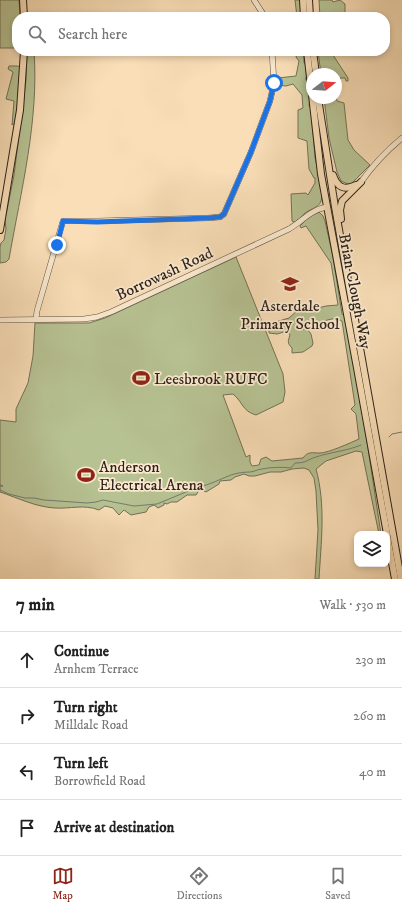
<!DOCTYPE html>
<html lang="en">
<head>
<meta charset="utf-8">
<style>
	body { margin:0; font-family:"IM FELL DW Pica",serif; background:#f2f2f2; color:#222 }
	.controls { position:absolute; right:12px; bottom:12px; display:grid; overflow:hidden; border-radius:8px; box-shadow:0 2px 6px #0003 }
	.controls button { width:36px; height:36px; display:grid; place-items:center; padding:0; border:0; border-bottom:1px solid #e0e0e0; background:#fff; color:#222; font:20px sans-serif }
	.compass { position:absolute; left:306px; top:68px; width:36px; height:36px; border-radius:50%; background:#fff; box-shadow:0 2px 6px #0003; rotate:73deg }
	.stop { position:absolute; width:12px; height:12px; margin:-9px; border:3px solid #1a73e8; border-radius:50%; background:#fff }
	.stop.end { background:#1a73e8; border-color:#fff; box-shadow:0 1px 4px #0008 }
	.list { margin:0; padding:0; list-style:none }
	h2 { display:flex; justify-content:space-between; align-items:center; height:52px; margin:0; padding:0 16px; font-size:17px }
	h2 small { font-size:13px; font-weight:400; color:#767676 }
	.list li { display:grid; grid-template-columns:26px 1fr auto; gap:12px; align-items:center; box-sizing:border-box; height:56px; padding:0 16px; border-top:1px solid #e0e0e0 }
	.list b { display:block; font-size:15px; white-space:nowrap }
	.list p { margin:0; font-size:13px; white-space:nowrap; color:#767676 }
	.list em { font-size:13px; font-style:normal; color:#767676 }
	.icon { flex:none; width:22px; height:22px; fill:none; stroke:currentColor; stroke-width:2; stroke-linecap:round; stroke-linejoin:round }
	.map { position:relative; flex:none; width:402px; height:579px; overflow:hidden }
	.search { position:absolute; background:#fff; box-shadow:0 2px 6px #0003; left:12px; right:12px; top:12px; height:44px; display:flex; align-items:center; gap:10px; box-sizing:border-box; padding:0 14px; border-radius:16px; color:#767676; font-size:15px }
	.sheet { height:276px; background:#fff }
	nav { display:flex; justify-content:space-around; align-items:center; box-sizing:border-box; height:56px; border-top:1px solid #e0e0e0; background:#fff; font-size:11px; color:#767676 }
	nav a { display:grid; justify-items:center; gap:2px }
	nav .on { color:#8f2418 }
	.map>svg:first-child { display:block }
	.green { fill:#b7c293; stroke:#727157 }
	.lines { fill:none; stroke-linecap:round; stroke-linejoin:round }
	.stream { stroke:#707e73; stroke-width:1 }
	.tertiary-casing { stroke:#5f5042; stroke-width:6 }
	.primary-casing { stroke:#2c201b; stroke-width:8 }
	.trunk-casing { stroke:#2c201b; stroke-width:8 }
	.tertiary { stroke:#fbead0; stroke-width:5 }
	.primary { stroke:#f9deb7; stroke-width:6 }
	.trunk { stroke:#f9deb7; stroke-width:6 }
	.route { stroke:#1a73e8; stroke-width:5 }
	.labels { text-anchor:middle; stroke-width:3.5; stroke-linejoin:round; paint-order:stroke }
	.street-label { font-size:16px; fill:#2c201b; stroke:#fbead0 }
	.poi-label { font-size:16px; fill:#2c201b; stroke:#fbead0; text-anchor:start }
</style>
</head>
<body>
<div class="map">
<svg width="402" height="579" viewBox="0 0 402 579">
	<rect width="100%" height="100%" fill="#f9deb7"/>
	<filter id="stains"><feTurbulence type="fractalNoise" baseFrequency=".005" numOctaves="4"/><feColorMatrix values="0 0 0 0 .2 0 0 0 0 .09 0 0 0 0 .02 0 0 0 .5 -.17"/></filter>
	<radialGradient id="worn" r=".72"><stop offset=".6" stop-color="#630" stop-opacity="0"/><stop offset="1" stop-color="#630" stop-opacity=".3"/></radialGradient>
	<g class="green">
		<polygon points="0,0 19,0 20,17 17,17 17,48 0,48"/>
		<polygon points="295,0 301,0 302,17 297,17"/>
		<polygon points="319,0 332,0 333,2 340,0 345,4 345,17 320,17"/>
		<path d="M27 51H34C39 121 21 190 9 259L6 262 0 263V247L1 243 4 240 6 229 5 220 14 175 20 128 26 80Z"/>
		<path d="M296 51H304V63L307 65 308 76 306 77V80L308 81 310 98 309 106 311 108C312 125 314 141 315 158 317 169 326 190 321 201 319 208 309 209 304 214 301 217 299 220 296 223L292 221 291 194 306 193 308 195 315 183V178H314L309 169 307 141 298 138V110L303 108 302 95 293 84 286 86 278 85V78L296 76 299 61 296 57 297 54Z"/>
		<polygon points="318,51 334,51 333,55 348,78 348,81 346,81 345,78 340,78 340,82 336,85 336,74 321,74"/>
		<polygon points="9,66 18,66 21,69 16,122 12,125 14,101 6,99 13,72 8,69"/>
		<polygon points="336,96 337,101 344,103 348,140 354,150 370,165 352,183 348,184 341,181 337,172 329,138 324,98 336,98"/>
		<path d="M319 212 323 216 325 221 333 257 342 314 345 316 366 435 381 534H379L362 452 356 451 326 461 316 469C326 505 321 543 319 579H315L318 530 316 491 314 478 309 470 304 468 292 469 281 472H270L255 476H249L244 474 235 477 231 480 220 481 219 484 206 492 200 489 196 495H187L177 502H171L167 504 164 503V505L158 508 154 505 149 507 146 512 131 515 124 510 119 515 113 508 105 506 99 510C84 504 70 509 55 508 36 507 18 498 0 492V486H3L0 485V420L16 422V409L28 383 33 356 35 323H89L105 318 236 257 283 374 285 392 283 402 256 415C242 411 243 402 233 394L223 395 246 457 250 455V462L252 466 259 465 261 459 266 457 272 461 303 458C308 451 312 453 320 453 328 453 350 443 359 439L356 414 351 409 355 405 342 321C334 315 322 323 313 324 308 325 302 324 297 325L301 329 308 330 311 334 313 343 312 346 303 352 292 353V348C287 343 288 341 290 335L287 331 277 334 269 333V324L289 318 298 310 313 306 318 308 326 306 338 305 331 263 306 226 301 228 300 226 310 216Z"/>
	</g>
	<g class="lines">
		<g class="stream">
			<polyline points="389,437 392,434 402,432"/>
			<path d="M0 490 9 494 25 498H34L44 500 87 503 96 502 103 500 134 506 157 504 198 487C210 485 220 479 231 475 237 473 243 472 250 472 254 472 258 469 262 469 272 467 281 467 291 468L295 463C307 463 306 460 316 457 331 452 347 451 361 445"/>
		</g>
		<g class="tertiary-casing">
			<g id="tertiary">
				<polyline points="254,0 265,17"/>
				<path d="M361 182C373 165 386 151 402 138"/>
				<polyline points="36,319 37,311 63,221 97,221 208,218 220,217 224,214 251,152 270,101 274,83 272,51"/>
				<path d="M0 320 84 319 97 317 111 312 289 229C304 220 309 211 326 207"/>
			</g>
		</g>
		<g class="primary-casing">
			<g id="primary">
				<polyline points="23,0 24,17"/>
				<polyline points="0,230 20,110 24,51"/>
			</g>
		</g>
		<g class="trunk-casing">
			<g id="trunk">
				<polyline points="303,0 304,17"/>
				<polyline points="309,0 310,17"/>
				<polyline points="307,51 321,174 357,368 387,534"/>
				<polyline points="313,51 316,74"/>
				<polyline points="318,98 335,207 401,579"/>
				<path d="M333 175C337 187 344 191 356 185"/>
				<polyline points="341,219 340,210 342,201 361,182"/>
				<polyline points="387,536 395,579"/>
			</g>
		</g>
		<use href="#tertiary" class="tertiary"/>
		<use href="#primary" class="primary"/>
		<use href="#trunk" class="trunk"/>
	</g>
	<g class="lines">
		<polyline class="route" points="57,245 63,221 97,222 208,218 220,217 224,214 251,152 270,101 274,83"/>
	</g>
	<defs>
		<g id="school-bare" transform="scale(1.38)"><path d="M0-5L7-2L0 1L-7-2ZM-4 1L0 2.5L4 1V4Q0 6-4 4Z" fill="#8f2418" stroke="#fbead0" stroke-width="2.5" paint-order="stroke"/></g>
		<g id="stadium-bare" transform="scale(1.38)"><path d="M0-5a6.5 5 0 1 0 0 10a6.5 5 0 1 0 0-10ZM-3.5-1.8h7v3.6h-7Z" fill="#8f2418" stroke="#fbead0" stroke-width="2.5" paint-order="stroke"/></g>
	</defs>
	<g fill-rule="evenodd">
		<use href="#school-bare" x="290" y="284"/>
		<use href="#stadium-bare" x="141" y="378"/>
		<use href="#stadium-bare" x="86" y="475"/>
	</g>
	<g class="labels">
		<g class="street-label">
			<text transform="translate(164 273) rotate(-25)" y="6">Borrowash Road</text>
			<text transform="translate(356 291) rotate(79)" y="6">Brian Clough Way</text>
		</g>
		<g class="poi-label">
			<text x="290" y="311" text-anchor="middle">Asterdale<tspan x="290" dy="18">Primary School</tspan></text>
			<text x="154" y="384">Leesbrook RUFC</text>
			<text x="99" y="472">Anderson<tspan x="99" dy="18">Electrical Arena</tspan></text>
		</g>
	</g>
	<rect width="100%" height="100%" filter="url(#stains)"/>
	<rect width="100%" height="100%" fill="url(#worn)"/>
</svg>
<div class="controls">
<button><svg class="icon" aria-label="layers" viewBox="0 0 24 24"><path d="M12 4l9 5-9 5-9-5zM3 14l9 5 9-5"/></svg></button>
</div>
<svg class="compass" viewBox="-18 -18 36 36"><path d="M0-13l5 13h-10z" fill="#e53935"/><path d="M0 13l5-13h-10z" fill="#767676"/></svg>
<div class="stop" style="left:274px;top:83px"></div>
<div class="stop end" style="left:57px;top:245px"></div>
<div class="search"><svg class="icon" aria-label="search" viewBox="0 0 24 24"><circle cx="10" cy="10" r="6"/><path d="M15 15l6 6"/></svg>Search here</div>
</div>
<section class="sheet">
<h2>7 min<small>Walk · 530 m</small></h2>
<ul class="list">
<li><svg class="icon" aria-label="ahead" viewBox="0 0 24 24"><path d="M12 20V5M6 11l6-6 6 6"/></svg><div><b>Continue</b><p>Arnhem Terrace</p></div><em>230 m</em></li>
<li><svg class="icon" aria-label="right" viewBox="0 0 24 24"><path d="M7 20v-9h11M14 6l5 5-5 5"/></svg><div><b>Turn right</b><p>Milldale Road</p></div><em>260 m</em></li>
<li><svg class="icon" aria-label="left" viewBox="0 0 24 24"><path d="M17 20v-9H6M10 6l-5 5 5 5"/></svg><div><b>Turn left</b><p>Borrowfield Road</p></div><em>40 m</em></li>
<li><svg class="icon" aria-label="arrive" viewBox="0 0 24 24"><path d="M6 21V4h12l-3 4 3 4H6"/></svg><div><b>Arrive at destination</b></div></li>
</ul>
</section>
<nav>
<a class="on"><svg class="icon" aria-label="map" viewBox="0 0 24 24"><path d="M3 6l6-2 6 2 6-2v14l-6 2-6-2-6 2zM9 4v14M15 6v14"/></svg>Map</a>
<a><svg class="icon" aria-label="directions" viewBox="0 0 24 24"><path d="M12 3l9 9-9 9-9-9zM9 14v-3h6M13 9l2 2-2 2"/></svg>Directions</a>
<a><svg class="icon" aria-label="saved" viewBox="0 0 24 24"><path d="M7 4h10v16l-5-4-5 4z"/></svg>Saved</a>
</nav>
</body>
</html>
